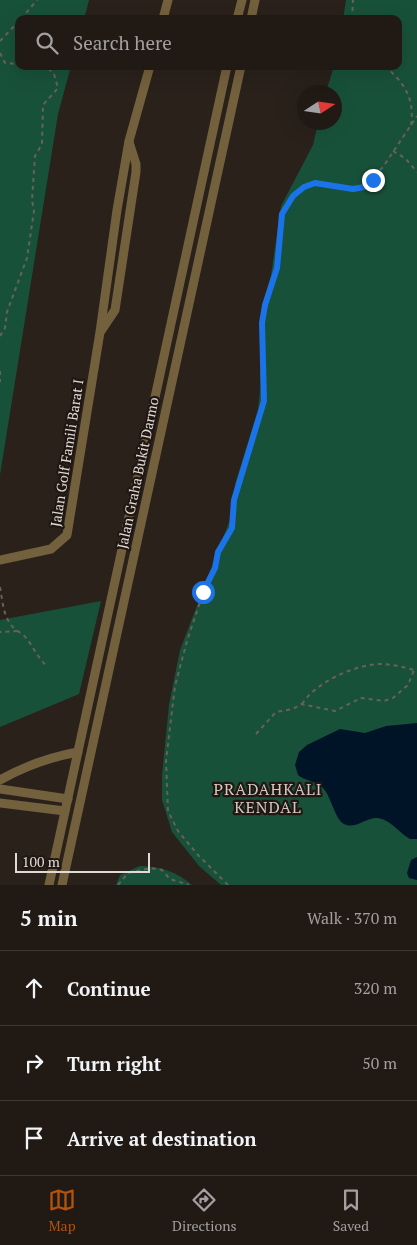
<!DOCTYPE html>
<html lang="en">
<head>
<meta charset="utf-8">
<style>
	body { margin:0; font-family:"PT Serif",serif; background:#28221d; color:#f1f3f6 }
	.compass { position:absolute; left:297px; top:85px; width:45px; height:45px; border-radius:50%; background:#201914; box-shadow:0 5px 20px #0002; rotate:78deg }
	.scale { position:absolute; left:15px; bottom:12px; width:135px; box-sizing:border-box; padding-left:5px; border:2px solid #e1dad6; border-top:0; font-size:14px; line-height:18px; white-space:nowrap; color:#e1dad6; -webkit-text-stroke:4px #211712; paint-order:stroke }
	.stop { position:absolute; width:15px; height:15px; margin:-11px; border:4px solid #1a73e8; border-radius:50%; background:#fff }
	.stop.end { background:#1a73e8; border-color:#fff; box-shadow:0 1px 5px #0008 }
	.list { margin:0; padding:0; list-style:none }
	h2 { display:flex; justify-content:space-between; align-items:center; height:65px; margin:0; padding:0 20px; font-size:21px }
	h2 small { font-size:16px; font-weight:400; color:#a2a0a0 }
	.list li { display:grid; grid-template-columns:32px 1fr auto; gap:15px; align-items:center; box-sizing:border-box; height:75px; padding:0 20px; border-top:1px solid #3d3834 }
	.list b { display:block; font-size:19px; white-space:nowrap }
	.list em { font-size:16px; font-style:normal; color:#a2a0a0 }
	.icon { flex:none; width:28px; height:28px; fill:none; stroke:currentColor; stroke-width:2; stroke-linecap:round; stroke-linejoin:round }
	.map { position:relative; flex:none; width:417px; height:885px; overflow:hidden }
	.search { position:absolute; background:#201914; box-shadow:0 5px 20px #0002; left:15px; right:15px; top:15px; height:55px; display:flex; align-items:center; gap:12px; box-sizing:border-box; padding:0 18px; border-radius:10px; color:#a2a0a0; font-size:19px }
	.sheet { height:290px; background:#201914 }
	nav { display:flex; justify-content:space-around; align-items:center; box-sizing:border-box; height:70px; border-top:1px solid #3d3834; background:#201914; font-size:14px; color:#a2a0a0 }
	nav a { display:grid; justify-items:center; gap:2px }
	nav .on { color:#b45309 }
	.map>svg:first-child { display:block }
	.green { fill:#18513a }
	.water { fill:#001428 }
	.lines { fill:none; stroke-linecap:round; stroke-linejoin:round }
	.path { stroke:#68605a; stroke-width:2; stroke-dasharray:4 4; stroke-linecap:butt }
	.minor { stroke:#73603d; stroke-width:9 }
	.route { stroke:#1a73e8; stroke-width:6 }
	.labels { text-anchor:middle; stroke-width:4.5; stroke-linejoin:round; paint-order:stroke }
	.street-label { font-size:14px; fill:#e1dad6; stroke:#211712 }
	.quarter-label { font-size:16px; letter-spacing:1px; fill:#d5c8c0; stroke:#211712 }
</style>
</head>
<body>
<div class="map">
<svg width="417" height="885" viewBox="0 0 417 885">
	<rect width="100%" height="100%" fill="#2a211b"/>
	<g class="green">
		<polygon points="0,0 89,0 84,19 19,19 19,66 71,66 58,114 0,475"/>
		<polygon points="346,0 417,0 417,885 221,885 199,866 172,832 162,800 162,775 169,705 180,650 231,517 235,484 258,410 260,390 260,319 271,275 281,206 313,145 318,123 334,122 334,92 326,92 334,66 398,66 398,19 343,19"/>
		<polygon points="101,601 79,694 0,727 0,620"/>
		<path d="M140 866C160 866 177 872 192 885H116L120 875Z"/>
	</g>
	<g class="water">
		<path d="M417 723V839H410C399 833 391 820 378 818 365 817 356 830 344 824 335 820 331 795 322 787 316 781 305 781 298 775L295 765 299 752 307 745 340 729 365 733 386 726Z"/>
		<polygon points="417,857 417,880 409,878 407,873 411,860"/>
	</g>
	<g class="lines">
		<g class="path">
			<polyline points="21,19 37,0"/>
			<polyline points="352,19 353,0"/>
			<polyline points="0,41 19,21"/>
			<polyline points="0,53 5,63 19,64"/>
			<path d="M385 66C404 83 415 98 411 125"/>
			<polyline points="393,151 405,158 417,172"/>
			<polyline points="0,336 5,328 7,312 27,258 34,211 32,200 35,156 42,144 43,105 58,88 54,74 46,66"/>
			<polyline points="0,371 0,382"/>
			<path d="M0 587C3 603 3 620 17 631L0 632"/>
			<path d="M17 631C30 636 34 655 47 666"/>
			<path d="M302 704C316 682 354 665 380 664 391 664 403 667 414 670"/>
			<polyline points="256,734 276,712 293,709 301,704 335,711 361,698 384,701 393,698 408,685 414,670 417,669"/>
			<polyline points="118,885 128,873 151,868 162,870 170,879 189,885"/>
			<polyline points="228,885 198,855 178,831 168,811 166,761 175,686 187,641 206,584 215,569 217,552 232,528 234,500 264,401 262,323 265,305 277,267 282,214 293,196 304,187 315,183 344,189 364,187 383,167 417,116"/>
		</g>
		<g class="minor">
			<polyline points="163,19 168,0"/>
			<polyline points="237,19 242,0"/>
			<polyline points="251,19 255,0"/>
			<polyline points="101,331 115,310 136,172 136,164 129,142"/>
			<polyline points="0,560 51,549 67,535 100,332 117,210 129,141 150,66"/>
			<path d="M0 780C25 766 50 757 78 752"/>
			<polyline points="0,789 68,799"/>
			<polyline points="0,803 65,811"/>
			<polyline points="49,885 227,66"/>
			<polyline points="62,885 241,66"/>
		</g>
	</g>
	<g class="lines">
		<polyline class="route" points="203,592 215,568 218,552 232,528 234,500 264,401 262,323 265,305 277,268 282,214 293,196 304,187 315,183 353,189 364,187 373,180"/>
	</g>
	<g class="labels">
		<g class="street-label">
			<text transform="translate(67 453) rotate(-81)" y="5">Jalan Golf Famili Barat I</text>
			<text transform="translate(138 473) rotate(-78)" y="5">Jalan Graha Bukit Darmo</text>
		</g>
		<g class="quarter-label">
			<text x="268" y="795">PRADAHKALI<tspan x="268" dy="18">KENDAL</tspan></text>
		</g>
	</g>
</svg>
<svg class="compass" viewBox="-18 -18 36 36"><path d="M0-13l5 13h-10z" fill="#e53935"/><path d="M0 13l5-13h-10z" fill="#a2a0a0"/></svg>
<div class="scale">100 m</div>
<div class="stop" style="left:203px;top:592px"></div>
<div class="stop end" style="left:373px;top:180px"></div>
<div class="search"><svg class="icon" aria-label="search" viewBox="0 0 24 24"><circle cx="10" cy="10" r="6"/><path d="M15 15l6 6"/></svg>Search here</div>
</div>
<section class="sheet">
<h2>5 min<small>Walk · 370 m</small></h2>
<ul class="list">
<li><svg class="icon" aria-label="ahead" viewBox="0 0 24 24"><path d="M12 20V5M6 11l6-6 6 6"/></svg><div><b>Continue</b></div><em>320 m</em></li>
<li><svg class="icon" aria-label="right" viewBox="0 0 24 24"><path d="M7 20v-9h11M14 6l5 5-5 5"/></svg><div><b>Turn right</b></div><em>50 m</em></li>
<li><svg class="icon" aria-label="arrive" viewBox="0 0 24 24"><path d="M6 21V4h12l-3 4 3 4H6"/></svg><div><b>Arrive at destination</b></div></li>
</ul>
</section>
<nav>
<a class="on"><svg class="icon" aria-label="map" viewBox="0 0 24 24"><path d="M3 6l6-2 6 2 6-2v14l-6 2-6-2-6 2zM9 4v14M15 6v14"/></svg>Map</a>
<a><svg class="icon" aria-label="directions" viewBox="0 0 24 24"><path d="M12 3l9 9-9 9-9-9zM9 14v-3h6M13 9l2 2-2 2"/></svg>Directions</a>
<a><svg class="icon" aria-label="saved" viewBox="0 0 24 24"><path d="M7 4h10v16l-5-4-5 4z"/></svg>Saved</a>
</nav>
</body>
</html>
